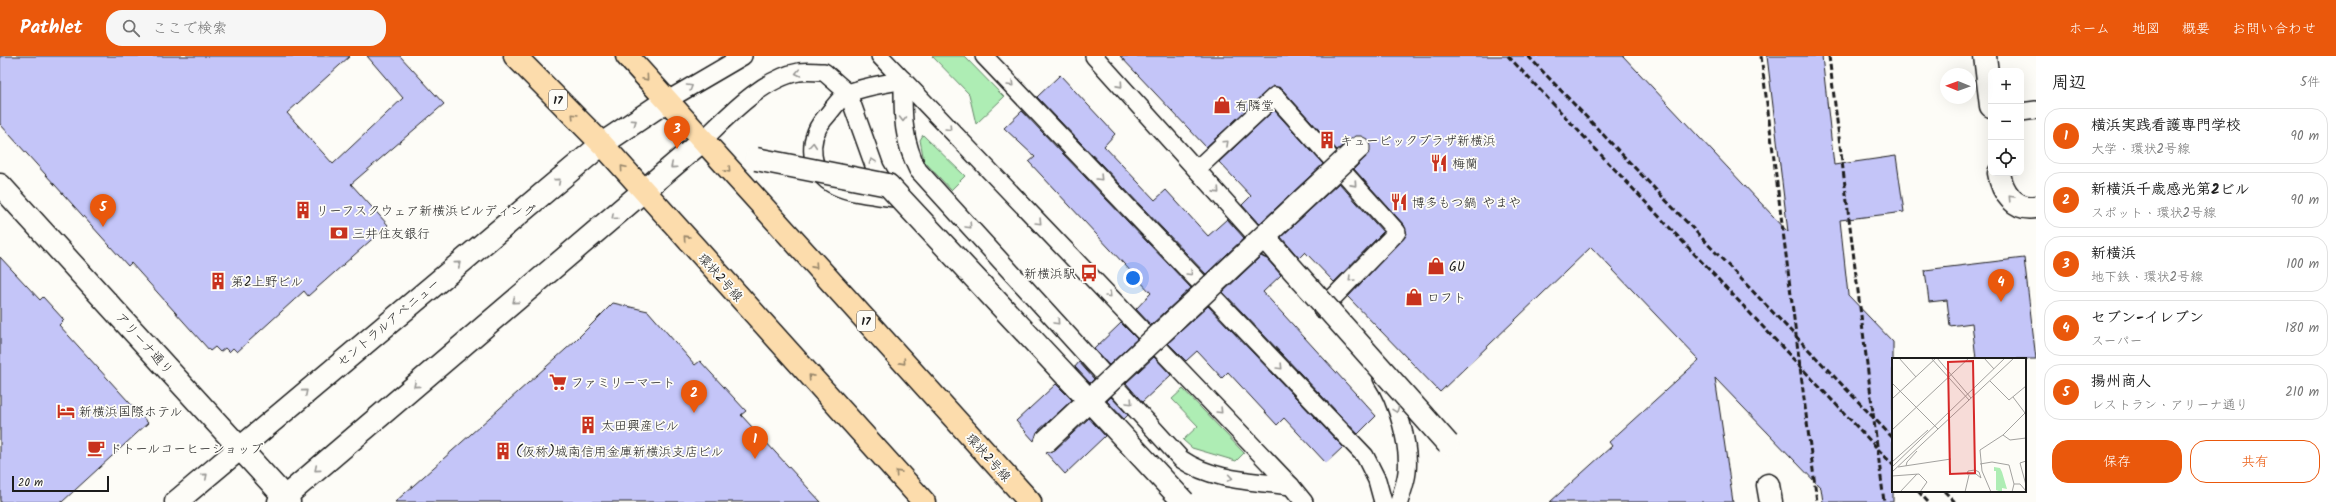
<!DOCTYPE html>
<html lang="ja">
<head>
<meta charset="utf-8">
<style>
	body { margin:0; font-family:Kalam,"Klee One",sans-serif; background:#f6f6f6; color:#222 }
	.controls { position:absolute; right:12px; top:12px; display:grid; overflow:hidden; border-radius:8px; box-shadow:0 4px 16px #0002 }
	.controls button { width:36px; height:36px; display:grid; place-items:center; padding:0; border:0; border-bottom:1px solid #e0e0e0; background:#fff; color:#222; font:20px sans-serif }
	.compass { position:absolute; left:1940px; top:12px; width:36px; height:36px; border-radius:50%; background:#fff; box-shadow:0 4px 16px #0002; rotate:271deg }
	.scale { position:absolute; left:12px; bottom:10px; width:97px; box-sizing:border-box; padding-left:4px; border:2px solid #1c1c1c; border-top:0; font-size:11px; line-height:14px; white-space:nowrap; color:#1c1c1c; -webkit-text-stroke:3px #fdfcf7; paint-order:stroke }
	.you { position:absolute; left:1133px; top:222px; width:14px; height:14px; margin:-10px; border:3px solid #fff; border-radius:50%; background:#1a73e8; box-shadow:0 0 0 6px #1a73e833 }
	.badge { display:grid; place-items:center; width:26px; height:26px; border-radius:50%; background:#ea580c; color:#fff; font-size:13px; font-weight:700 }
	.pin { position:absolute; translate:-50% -33px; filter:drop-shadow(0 1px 2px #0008) }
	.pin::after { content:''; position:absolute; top:21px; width:14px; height:12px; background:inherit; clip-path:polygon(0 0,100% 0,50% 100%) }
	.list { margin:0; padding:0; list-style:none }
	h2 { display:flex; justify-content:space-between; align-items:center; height:52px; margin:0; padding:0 16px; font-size:17px }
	h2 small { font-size:13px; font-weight:400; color:#767676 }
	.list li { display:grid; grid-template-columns:26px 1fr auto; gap:12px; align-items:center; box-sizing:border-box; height:56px; margin:0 8px 8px; padding:0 8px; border:1px solid #e0e0e0; border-radius:16px }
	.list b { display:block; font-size:15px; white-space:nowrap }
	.list p { margin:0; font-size:13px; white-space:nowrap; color:#767676 }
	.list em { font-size:13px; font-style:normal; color:#767676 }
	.actions { display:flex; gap:8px; padding:12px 16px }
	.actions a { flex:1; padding:9px 0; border:1px solid #ea580c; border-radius:16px; text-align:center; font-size:14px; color:#ea580c }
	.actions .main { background:#ea580c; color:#fff }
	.icon { flex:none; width:22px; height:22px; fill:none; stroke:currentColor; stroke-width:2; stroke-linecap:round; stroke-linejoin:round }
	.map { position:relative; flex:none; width:2036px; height:446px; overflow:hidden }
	header { display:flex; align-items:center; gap:24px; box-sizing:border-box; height:56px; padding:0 20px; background:#ea580c; color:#fff }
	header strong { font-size:19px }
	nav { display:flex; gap:22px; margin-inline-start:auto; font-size:14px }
	.search { width:280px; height:36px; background:#f6f6f6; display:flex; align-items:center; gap:10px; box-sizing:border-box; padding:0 14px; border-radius:16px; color:#767676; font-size:15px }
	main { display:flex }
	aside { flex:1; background:#fff }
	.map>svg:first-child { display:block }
	.green { fill:#aeedb4; stroke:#658468 }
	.building { fill:#c4c5f8; stroke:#1c1c1c }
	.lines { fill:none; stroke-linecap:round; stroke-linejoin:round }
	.lane-casing { stroke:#1c1c1c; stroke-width:20 }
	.street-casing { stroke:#1c1c1c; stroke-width:25 }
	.secondary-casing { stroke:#1c1c1c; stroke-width:25 }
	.primary-casing { stroke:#1c1c1c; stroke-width:25 }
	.lane { stroke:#fdfcf7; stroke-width:17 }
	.street { stroke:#fdfcf7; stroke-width:22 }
	.secondary { stroke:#fdfcf7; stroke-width:22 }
	.primary { stroke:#fcdcac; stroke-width:22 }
	.rail { stroke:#1c1c1c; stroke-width:3; stroke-dasharray:6 3; stroke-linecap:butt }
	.street-bridge-casing { stroke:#1c1c1c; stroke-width:25; stroke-linecap:butt }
	.street-bridge { stroke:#fdfcf7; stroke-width:22 }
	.oneway { stroke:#989794 }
	.oneway2 { stroke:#97866b }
	.labels { text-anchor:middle; stroke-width:3.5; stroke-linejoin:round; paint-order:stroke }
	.shield { fill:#fdfcf7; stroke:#605f5e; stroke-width:1 }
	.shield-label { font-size:12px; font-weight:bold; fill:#1c1c1c }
	.poi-label { font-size:13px; fill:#1c1c1c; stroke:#fdfcf7; text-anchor:start }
	.street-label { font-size:13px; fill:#1c1c1c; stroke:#fdfcf7 }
	.inset-road { fill:none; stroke:#a3a29f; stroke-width:1 }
	.view { fill:#d62828; fill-opacity:0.15; stroke:#d62828; stroke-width:2 }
	.inset-edge { fill:none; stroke:#1c1c1c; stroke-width:2 }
</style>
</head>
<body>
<header>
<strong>Pathlet</strong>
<div class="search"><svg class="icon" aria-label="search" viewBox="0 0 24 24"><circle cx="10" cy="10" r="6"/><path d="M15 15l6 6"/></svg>ここで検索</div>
<nav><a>ホーム</a><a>地図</a><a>概要</a><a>お問い合わせ</a></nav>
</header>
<main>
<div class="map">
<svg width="2036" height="446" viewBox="0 0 2036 446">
	<rect width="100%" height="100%" fill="#fdfcf7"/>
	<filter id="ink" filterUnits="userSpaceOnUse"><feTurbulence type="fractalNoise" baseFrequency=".025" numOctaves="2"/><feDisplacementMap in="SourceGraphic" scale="8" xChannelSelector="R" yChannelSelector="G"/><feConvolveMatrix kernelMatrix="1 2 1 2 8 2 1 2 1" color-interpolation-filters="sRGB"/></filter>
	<g filter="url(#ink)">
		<g class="green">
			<polygon points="932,0 964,0 1004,41 976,68 969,38"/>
			<polygon points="923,79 965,120 951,134 924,105 920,84"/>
			<polygon points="1183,333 1244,397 1236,405 1192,392 1183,384 1198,370 1172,343"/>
		</g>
		<g class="building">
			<polygon points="0,0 350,0 287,57 333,108 403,42 367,0 400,0 444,48 351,128 388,169 308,240 304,235 237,296 233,292 229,296 225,292 220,296 215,291 210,295 131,207 128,210 0,68"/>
			<polygon points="1120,0 1623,0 1788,176 1767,0 1822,0 1834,109 1896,100 1904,156 1840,164 1848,239 1893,286 1893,446 1823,446 1821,432 1715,322 1733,446 1550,446 1612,390 1609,386 1699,304 1591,191 1440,336 1348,241 1407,178 1404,169 1354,113 1370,96 1370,90 1367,83 1361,80 1355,80 1337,94 1282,33 1273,30 1206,91"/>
			<polygon points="1060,19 1115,78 1104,90 1155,144 1166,134 1208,180 1227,163 1244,182 1206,218 1037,41"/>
			<polygon points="1274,54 1323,108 1259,168 1242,149 1251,140 1219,106"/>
			<polygon points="1022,55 1191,232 1151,269 1136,253 1151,237 1029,106 1035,101 1004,72"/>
			<polygon points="1339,127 1383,176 1334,226 1305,196 1299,202 1281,181"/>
			<polygon points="1261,200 1267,203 1281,219 1263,236 1376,360 1358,378 1223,236"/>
			<polygon points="0,201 40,244 43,241 64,264 59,269 148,367 62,446 0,446"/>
			<polygon points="2024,202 2036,303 1976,303 1972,267 1950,270 1947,244 1929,246 1925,214"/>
			<polygon points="613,247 648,255 695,309 700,305 746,355 741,359 821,446 395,446 575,285"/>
			<polygon points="1208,250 1343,391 1326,407 1284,362 1277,369 1228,316 1222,322 1197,295 1186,305 1168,287"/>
			<polygon points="1121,267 1137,283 1109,309 1094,293"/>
			<polygon points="1154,301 1171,319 1142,346 1126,327"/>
			<polygon points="1079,306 1094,323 1090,327 1075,311"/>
			<polygon points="1056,328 1072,344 1037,376 1034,385 1016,365"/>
			<polygon points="1111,341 1128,359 1124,363 1107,345"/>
			<polygon points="1089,362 1105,380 1065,418 1046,397 1055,394"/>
		</g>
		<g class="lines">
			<g class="lane-casing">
				<g id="lane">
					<polyline points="880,0 1291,430 1304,446"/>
					<polyline points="984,0 1365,400 1377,424 1383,446"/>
					<polyline points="1094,0 1268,193"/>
					<path d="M903 24C903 58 902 83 918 114L1181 403C1213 425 1254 425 1291 430"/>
					<polyline points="666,45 743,0"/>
					<polyline points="2021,56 2036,54"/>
					<path d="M702 85C727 61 763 22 799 16 807 15 815 16 824 16L848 37 875 112 889 136"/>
					<polyline points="1197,113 1275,40 1397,176 1322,253"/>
					<path d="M893 142C875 139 853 138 836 130 809 118 806 84 824 63 831 56 840 40 849 37 865 30 886 28 903 24"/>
					<path d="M1382 322C1397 344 1410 389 1407 416 1406 426 1402 436 1399 446"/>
				</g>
			</g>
			<g class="street-casing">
				<g id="street">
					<polyline points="1985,0 1991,50"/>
					<path d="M1999 117C2002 136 2015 155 2036 151"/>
					<polyline points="1768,429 1771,446"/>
				</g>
			</g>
			<g class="secondary-casing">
				<g id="secondary">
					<polyline points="0,129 289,446"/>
					<polyline points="176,446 602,88 666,45"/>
					<polyline points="279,446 702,85"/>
				</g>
			</g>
			<g class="primary-casing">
				<g id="primary">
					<polyline points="515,0 602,88 924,446"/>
					<polyline points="627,0 1030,446"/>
				</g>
			</g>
			<use href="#lane" class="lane"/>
			<use href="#street" class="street"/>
			<use href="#secondary" class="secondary"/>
			<use href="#primary" class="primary"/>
			<g class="rail">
				<polyline points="1508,0 1893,409"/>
				<polyline points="1528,0 1893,382"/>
				<polyline points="1761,0 1817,446"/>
				<polyline points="1829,0 1884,446"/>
				<polyline points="1918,435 1928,446"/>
				<polyline points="1944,435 1955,446"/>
			</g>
			<g class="street-bridge-casing">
				<g id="street-bridge">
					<polyline points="756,103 888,129 1184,446"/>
					<polyline points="1264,181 1448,388"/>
					<polyline points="1046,385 1358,92"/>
				</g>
			</g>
			<use href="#street-bridge" class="street-bridge"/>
		</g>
		<defs><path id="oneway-chevron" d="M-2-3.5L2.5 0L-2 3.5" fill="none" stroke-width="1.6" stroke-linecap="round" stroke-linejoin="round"/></defs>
		<g class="oneway">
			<use href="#oneway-chevron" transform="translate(798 17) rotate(168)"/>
			<use href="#oneway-chevron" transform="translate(1011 28) rotate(46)"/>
			<use href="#oneway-chevron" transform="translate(1120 29) rotate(48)"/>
			<use href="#oneway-chevron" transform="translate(690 31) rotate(-31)"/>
			<use href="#oneway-chevron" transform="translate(903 63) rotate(90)"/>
			<use href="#oneway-chevron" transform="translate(634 66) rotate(-34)"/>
			<use href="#oneway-chevron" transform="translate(949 72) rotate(46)"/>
			<use href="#oneway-chevron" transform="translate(1226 87) rotate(-43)"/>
			<use href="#oneway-chevron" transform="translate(813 89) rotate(-85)"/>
			<use href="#oneway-chevron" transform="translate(872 105) rotate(-110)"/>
			<use href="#oneway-chevron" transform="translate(673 110) rotate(139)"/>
			<use href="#oneway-chevron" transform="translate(1100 122) rotate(46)"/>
			<use href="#oneway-chevron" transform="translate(558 125) rotate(-40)"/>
			<use href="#oneway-chevron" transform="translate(1354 128) rotate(48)"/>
			<use href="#oneway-chevron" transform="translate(1217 135) rotate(48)"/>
			<use href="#oneway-chevron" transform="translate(2011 142) rotate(-133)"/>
			<use href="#oneway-chevron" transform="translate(614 161) rotate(140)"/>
			<use href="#oneway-chevron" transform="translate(1039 166) rotate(46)"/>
			<use href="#oneway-chevron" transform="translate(969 170) rotate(47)"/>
			<use href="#oneway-chevron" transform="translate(458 208) rotate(-40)"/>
			<use href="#oneway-chevron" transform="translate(1190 217) rotate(46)"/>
			<use href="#oneway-chevron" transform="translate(1351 223) rotate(134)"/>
			<use href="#oneway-chevron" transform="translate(1109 239) rotate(46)"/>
			<use href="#oneway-chevron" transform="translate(515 245) rotate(140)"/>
			<use href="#oneway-chevron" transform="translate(1057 266) rotate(47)"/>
			<use href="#oneway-chevron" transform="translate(1280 311) rotate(46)"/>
			<use href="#oneway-chevron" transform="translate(416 329) rotate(140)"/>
			<use href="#oneway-chevron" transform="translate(305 336) rotate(-40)"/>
			<use href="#oneway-chevron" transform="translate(1130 346) rotate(47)"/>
			<use href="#oneway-chevron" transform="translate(1396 354) rotate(70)"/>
			<use href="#oneway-chevron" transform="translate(1220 355) rotate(46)"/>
			<use href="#oneway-chevron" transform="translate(317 413) rotate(140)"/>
			<use href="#oneway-chevron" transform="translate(205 420) rotate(-41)"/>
			<use href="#oneway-chevron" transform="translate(1230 422) rotate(9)"/>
		</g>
		<g class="oneway2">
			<use href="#oneway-chevron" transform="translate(646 22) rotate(49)"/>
			<use href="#oneway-chevron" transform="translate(574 60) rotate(-134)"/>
			<use href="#oneway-chevron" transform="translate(623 112) rotate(-131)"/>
			<use href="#oneway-chevron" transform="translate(728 114) rotate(48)"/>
			<use href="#oneway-chevron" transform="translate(686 182) rotate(-132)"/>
			<use href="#oneway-chevron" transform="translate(815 210) rotate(48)"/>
			<use href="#oneway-chevron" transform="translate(903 306) rotate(48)"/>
			<use href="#oneway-chevron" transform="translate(811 321) rotate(-132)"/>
			<use href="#oneway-chevron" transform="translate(898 417) rotate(-132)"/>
		</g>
	</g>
	<defs>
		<g id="shop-bare" transform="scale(1.38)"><path d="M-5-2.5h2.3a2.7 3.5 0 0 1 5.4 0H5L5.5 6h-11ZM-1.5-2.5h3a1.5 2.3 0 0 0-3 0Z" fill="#c8321e" stroke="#fdfcf7" stroke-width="2.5" paint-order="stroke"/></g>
		<g id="building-bare" transform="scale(1.38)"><path d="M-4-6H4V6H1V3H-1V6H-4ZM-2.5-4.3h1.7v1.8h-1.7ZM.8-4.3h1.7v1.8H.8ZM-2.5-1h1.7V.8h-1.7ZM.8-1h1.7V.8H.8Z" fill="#c8321e" stroke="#fdfcf7" stroke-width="2.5" paint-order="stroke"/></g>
		<g id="restaurant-bare" transform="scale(1.38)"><path d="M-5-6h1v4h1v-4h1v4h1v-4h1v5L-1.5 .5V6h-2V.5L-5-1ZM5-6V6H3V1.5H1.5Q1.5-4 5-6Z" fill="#c8321e" stroke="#fdfcf7" stroke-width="2.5" paint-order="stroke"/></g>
		<g id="bank-bare" transform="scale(1.38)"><path d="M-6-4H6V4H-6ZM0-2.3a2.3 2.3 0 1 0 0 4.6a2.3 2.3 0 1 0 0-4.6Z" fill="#c8321e" stroke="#fdfcf7" stroke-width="2.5" paint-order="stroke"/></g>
		<g id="bus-bare" transform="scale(1.38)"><path d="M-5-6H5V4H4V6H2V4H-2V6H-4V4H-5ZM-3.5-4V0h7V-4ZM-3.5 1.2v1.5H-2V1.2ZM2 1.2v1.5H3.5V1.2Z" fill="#c8321e" stroke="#fdfcf7" stroke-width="2.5" paint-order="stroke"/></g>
		<g id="supermarket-bare" transform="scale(1.38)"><path d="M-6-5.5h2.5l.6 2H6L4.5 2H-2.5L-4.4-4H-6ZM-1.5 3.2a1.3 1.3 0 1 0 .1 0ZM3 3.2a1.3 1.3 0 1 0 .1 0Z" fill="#c8321e" stroke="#fdfcf7" stroke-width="2.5" paint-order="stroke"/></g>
		<g id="hotel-bare" transform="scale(1.38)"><path d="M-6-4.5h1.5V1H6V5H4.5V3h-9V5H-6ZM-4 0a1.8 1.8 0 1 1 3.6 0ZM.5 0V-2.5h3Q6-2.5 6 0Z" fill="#c8321e" stroke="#fdfcf7" stroke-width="2.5" paint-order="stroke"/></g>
		<g id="cafe-bare" transform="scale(1.38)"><path d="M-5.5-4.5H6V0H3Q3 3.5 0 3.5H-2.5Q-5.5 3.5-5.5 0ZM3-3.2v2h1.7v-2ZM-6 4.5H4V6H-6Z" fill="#c8321e" stroke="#fdfcf7" stroke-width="2.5" paint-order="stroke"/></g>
	</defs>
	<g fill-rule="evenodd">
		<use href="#shop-bare" x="1222" y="49"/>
		<use href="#building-bare" x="1327" y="84"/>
		<use href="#restaurant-bare" x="1439" y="107"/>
		<use href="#restaurant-bare" x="1399" y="146"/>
		<use href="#building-bare" x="303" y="154"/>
		<use href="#bank-bare" x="339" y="177"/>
		<use href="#shop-bare" x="1436" y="210"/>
		<use href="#bus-bare" x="1089" y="217"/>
		<use href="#building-bare" x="218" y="225"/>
		<use href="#shop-bare" x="1414" y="241"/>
		<use href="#supermarket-bare" x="558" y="326"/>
		<use href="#hotel-bare" x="66" y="355"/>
		<use href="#building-bare" x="588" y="369"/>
		<use href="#cafe-bare" x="96" y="392"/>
		<use href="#building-bare" x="503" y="395"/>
	</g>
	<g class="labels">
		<g class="shield">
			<rect x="549" y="34" width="18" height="20" rx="3"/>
			<rect x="857" y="255" width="18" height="20" rx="3"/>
		</g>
		<g class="shield-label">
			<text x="558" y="48">17</text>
			<text x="866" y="269">17</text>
		</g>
		<g class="poi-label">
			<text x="1235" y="54">有隣堂</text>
			<text x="1340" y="89">キュービックプラザ新横浜</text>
			<text x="1452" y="112">梅蘭</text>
			<text x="1412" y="151">博多もつ鍋 やまや</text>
			<text x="316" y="159">リーフスクウェア新横浜ビルディング</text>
			<text x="352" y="182">三井住友銀行</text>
			<text x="1449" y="215">GU</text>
			<text x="1076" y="222" text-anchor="end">新横浜駅</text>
			<text x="231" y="230">第2上野ビル</text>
			<text x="1427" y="246">ロフト</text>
			<text x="571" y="331">ファミリーマート</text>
			<text x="79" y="360">新横浜国際ホテル</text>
			<text x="601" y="374">太田興産ビル</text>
			<text x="109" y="397">ドトールコーヒーショップ</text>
			<text x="516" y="400">(仮称)城南信用金庫新横浜支店ビル</text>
		</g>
		<g class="street-label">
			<text transform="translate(721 221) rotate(48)" y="5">環状2号線</text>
			<text transform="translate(388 266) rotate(-40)" y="5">セントラルアベニュー</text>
			<text transform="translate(145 287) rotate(48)" y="5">アリーナ通り</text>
			<text transform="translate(989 401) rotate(48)" y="5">環状2号線</text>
		</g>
	</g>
	<g transform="translate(1892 302)">
		<rect width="134" height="134" fill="#fdfcf7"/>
		<path d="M102 109 108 110 110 114 115 131 110 130V134L104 132V113H102Z" fill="#aeedb4"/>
		<path class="inset-road" d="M7 0 24 19M39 0 77 42M45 0 79 40M92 0 102 11M98 23 117 42 134 28M0 25 46 71M121 39 133 55M0 41 44 0M0 72 77 0M111 77 118 82 134 80M134 103 128 105 134 127M0 104 36 72M88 106 100 104 117 107 122 126 120 134M14 108 15 104 25 93M0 109 113 0M6 109 59 101M83 112 87 114 89 120 84 116H75L76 113ZM0 114 122 0M0 118 27 116 35 124 28 134M122 126H128L134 133M8 134 25 116M73 134 77 117M99 134 90 113 88 92 111 77 134 54"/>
		<path class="view" d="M81 3 83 115 58 116 56 4Z"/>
		<rect width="134" height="134" class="inset-edge"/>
	</g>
</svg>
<div class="controls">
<button>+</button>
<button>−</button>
<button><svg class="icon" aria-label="locate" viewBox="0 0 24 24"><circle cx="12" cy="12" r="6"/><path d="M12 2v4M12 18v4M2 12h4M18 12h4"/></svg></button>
</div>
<svg class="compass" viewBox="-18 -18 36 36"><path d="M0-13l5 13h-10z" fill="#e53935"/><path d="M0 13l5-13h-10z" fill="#767676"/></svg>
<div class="scale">20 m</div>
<div class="you"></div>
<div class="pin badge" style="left:755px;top:403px">1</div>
<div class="pin badge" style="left:694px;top:357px">2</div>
<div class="pin badge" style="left:677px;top:93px">3</div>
<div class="pin badge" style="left:2001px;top:246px">4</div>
<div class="pin badge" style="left:103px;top:171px">5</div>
</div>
<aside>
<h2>周辺<small>5件</small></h2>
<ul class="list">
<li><span class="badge">1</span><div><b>横浜実践看護専門学校</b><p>大学 · 環状2号線</p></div><em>90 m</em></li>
<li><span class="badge">2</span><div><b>新横浜千歳感光第2ビル</b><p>スポット · 環状2号線</p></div><em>90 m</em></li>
<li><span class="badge">3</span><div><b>新横浜</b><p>地下鉄 · 環状2号線</p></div><em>100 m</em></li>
<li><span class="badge">4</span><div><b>セブン-イレブン</b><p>スーパー</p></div><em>180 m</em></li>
<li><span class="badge">5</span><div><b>揚州商人</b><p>レストラン · アリーナ通り</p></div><em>210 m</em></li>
</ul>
<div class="actions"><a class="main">保存</a><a>共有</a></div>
</aside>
</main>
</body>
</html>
